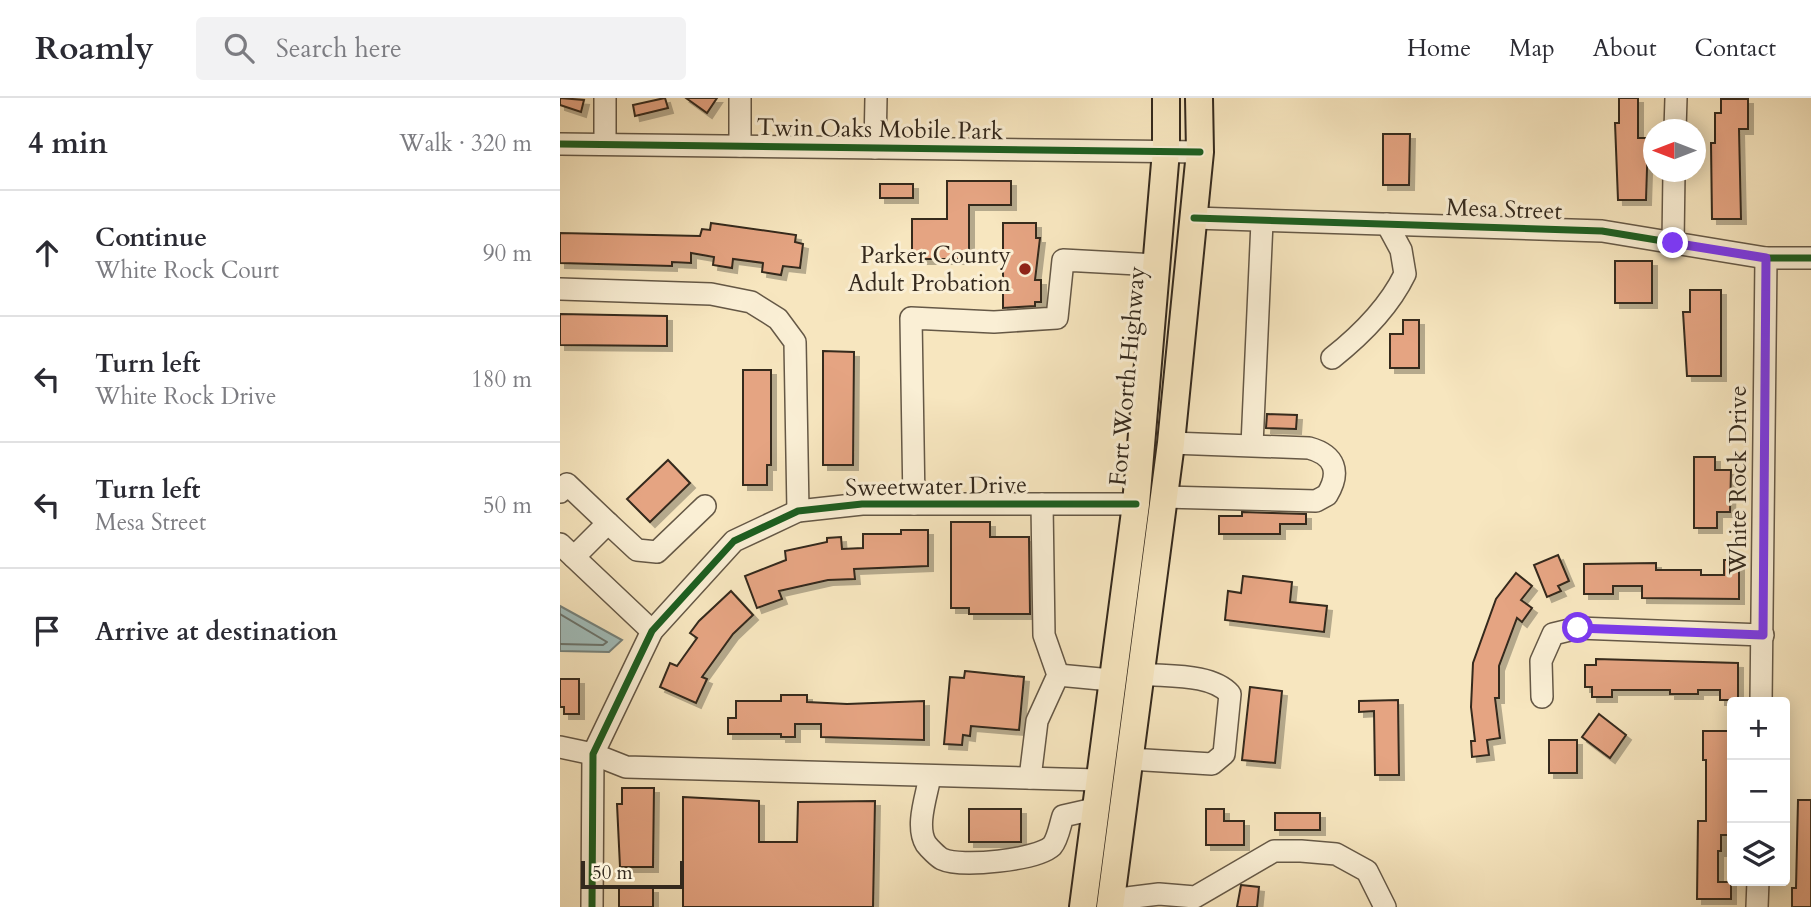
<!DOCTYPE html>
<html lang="en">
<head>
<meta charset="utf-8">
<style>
	body { margin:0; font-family:Cardo,serif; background:#f2f2f3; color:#2b2b33 }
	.controls { position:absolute; right:21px; bottom:21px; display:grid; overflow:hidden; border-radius:7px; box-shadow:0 4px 18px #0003 }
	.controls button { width:63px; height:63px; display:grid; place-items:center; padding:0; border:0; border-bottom:2px solid #e1e1e2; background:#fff; color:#2b2b33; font:35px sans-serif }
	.compass { position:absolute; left:1083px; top:21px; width:63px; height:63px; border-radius:50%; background:#fff; box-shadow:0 4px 18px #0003; rotate:270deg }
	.scale { position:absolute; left:21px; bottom:18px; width:103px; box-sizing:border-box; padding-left:7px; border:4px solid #34291d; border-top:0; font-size:19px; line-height:24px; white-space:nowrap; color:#34291d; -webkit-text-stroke:5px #faefd5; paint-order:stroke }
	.stop { position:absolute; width:21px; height:21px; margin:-16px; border:5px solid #7c3aed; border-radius:50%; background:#fff }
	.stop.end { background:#7c3aed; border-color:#fff; box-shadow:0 2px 7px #0008 }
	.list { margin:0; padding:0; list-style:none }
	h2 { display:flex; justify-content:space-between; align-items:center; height:91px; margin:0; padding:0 28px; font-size:30px }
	h2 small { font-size:23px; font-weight:400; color:#7c7c81 }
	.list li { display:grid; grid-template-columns:46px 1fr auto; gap:21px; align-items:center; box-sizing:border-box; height:126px; padding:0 28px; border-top:2px solid #e1e1e2 }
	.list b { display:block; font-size:26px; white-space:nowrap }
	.list p { margin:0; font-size:23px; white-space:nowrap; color:#7c7c81 }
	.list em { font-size:23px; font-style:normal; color:#7c7c81 }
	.icon { flex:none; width:38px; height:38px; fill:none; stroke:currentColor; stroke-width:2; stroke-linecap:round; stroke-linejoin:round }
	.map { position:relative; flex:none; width:1251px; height:809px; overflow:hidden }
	header { display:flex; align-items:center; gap:42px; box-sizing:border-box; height:98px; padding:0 35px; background:#fff; border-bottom:2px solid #e1e1e2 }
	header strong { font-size:33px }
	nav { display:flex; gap:38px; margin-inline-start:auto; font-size:24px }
	.search { width:490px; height:63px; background:#f2f2f3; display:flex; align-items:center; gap:18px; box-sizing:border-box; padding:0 24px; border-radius:7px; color:#7c7c81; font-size:26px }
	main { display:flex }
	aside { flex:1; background:#fff }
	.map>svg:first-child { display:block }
	.water { fill:#a1bdbb; stroke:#75827c; stroke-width:2 }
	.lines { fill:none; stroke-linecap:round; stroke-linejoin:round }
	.shore { stroke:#6a736c; stroke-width:2 }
	.building { fill:#e5a482; stroke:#34291d; stroke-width:2; filter:url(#shadow) }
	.minor-casing { stroke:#655846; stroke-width:24 }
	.major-casing { stroke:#34291d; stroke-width:30 }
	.minor { stroke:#faefd5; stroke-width:21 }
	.major { stroke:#f7e6bf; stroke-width:26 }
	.cycleway-casing { stroke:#faefd5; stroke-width:11 }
	.cycleway { stroke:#1b5e20; stroke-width:7 }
	.route { stroke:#7c3aed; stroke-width:9 }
	.poi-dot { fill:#8f2418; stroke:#faefd5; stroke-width:2.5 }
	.labels { text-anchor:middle; stroke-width:6; stroke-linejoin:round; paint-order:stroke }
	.street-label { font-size:24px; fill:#34291d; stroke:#faefd5 }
	.poi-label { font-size:24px; fill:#34291d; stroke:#faefd5; text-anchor:end }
</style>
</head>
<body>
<header>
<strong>Roamly</strong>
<div class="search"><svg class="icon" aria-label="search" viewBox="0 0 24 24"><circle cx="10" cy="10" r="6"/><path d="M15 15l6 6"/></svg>Search here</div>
<nav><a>Home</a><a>Map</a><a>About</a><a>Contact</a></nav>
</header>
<main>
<aside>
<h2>4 min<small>Walk · 320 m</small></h2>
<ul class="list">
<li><svg class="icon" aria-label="ahead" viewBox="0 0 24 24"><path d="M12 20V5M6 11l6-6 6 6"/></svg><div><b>Continue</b><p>White Rock Court</p></div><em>90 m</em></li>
<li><svg class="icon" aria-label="left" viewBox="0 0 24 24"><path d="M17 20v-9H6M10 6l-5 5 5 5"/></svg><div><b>Turn left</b><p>White Rock Drive</p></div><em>180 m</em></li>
<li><svg class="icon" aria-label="left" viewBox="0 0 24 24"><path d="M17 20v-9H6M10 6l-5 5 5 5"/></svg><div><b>Turn left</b><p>Mesa Street</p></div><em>50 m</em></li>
<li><svg class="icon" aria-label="arrive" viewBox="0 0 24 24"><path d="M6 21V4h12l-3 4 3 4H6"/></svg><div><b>Arrive at destination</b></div></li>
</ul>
</aside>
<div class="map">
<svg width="1251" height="809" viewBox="0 0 1251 809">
	<defs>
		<filter id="shadow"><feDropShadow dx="5" dy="5" stdDeviation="0" flood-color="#0004"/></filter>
	</defs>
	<rect width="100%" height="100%" fill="#f7e6bf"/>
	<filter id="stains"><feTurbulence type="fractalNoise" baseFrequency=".00286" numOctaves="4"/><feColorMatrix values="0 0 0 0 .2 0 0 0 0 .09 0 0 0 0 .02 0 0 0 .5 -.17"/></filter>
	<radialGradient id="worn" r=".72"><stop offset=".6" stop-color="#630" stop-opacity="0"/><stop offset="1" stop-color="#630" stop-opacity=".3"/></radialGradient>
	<polygon class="water" points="0,508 62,542 49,554 0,553"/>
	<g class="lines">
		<polyline class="shore" points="0,516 47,544 43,547 0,546"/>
	</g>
	<g class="building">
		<polygon points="0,0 24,2 21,14 0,7"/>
		<polygon points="105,0 108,10 75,18 73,7"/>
		<polygon points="126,0 157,0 147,15"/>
		<polygon points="1059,0 1078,0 1078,40 1088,40 1086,102 1058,102 1055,25 1059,25"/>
		<polygon points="1161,1 1188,1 1188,31 1179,31 1181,121 1152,121 1151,45 1155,45 1155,15 1161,15"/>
		<polygon points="823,36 850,36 849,87 823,87"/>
		<polygon points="387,83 451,83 451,107 409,107 409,161 352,161 352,121 387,121"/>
		<rect x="320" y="86" width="33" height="14"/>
		<polygon points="151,125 236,137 235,144 243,146 240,170 223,168 221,177 202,174 203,165 173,161 172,170 153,167 154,159 131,155 131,165 112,164 112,168 0,165 0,135 140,138 142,131 150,132"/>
		<polygon points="443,125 476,125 476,140 480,140 475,182 481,182 481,204 475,204 475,208 443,210"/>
		<rect x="1055" y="163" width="37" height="42"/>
		<polygon points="1130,192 1161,192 1161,278 1127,278 1123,214 1130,214"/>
		<polygon points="0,216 107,218 107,248 0,247"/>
		<polygon points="843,222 859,222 859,270 830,270 830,236 843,236"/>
		<polygon points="263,253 294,254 293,367 263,367"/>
		<polygon points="183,272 211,272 211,367 207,367 207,387 183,387"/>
		<polygon points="707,316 737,317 736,331 706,330"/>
		<polygon points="1134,359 1155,359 1155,372 1171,372 1170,414 1157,414 1157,430 1134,430"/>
		<polygon points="108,362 130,385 90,424 67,401"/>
		<polygon points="682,414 746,416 746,426 720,426 720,436 659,436 659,418 682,418"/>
		<polygon points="391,424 430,424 430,439 469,439 470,516 409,516 409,510 391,510"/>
		<polygon points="341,432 368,432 368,468 294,471 295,481 268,482 219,493 222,501 197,510 185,478 226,462 225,453 267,444 267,440 281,439 282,451 303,450 303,436 341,436"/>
		<polygon points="998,457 1009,483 998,488 1001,493 987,499 974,467"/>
		<polygon points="1164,462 1179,462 1179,501 1082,500 1082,488 1053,488 1053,496 1024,496 1024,466 1096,465 1096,472 1141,472 1141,477 1164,477"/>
		<polygon points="956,475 972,488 961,502 972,510 962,524 957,520 939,568 939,600 935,600 940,640 927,642 929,657 912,659 911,643 915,643 911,609 913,565 936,501"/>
		<polygon points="683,478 732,484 730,504 767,508 764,534 665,522 668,493 681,495"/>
		<polygon points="171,493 193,517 173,536 142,579 147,581 136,605 100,589 110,565 117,568 137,540 130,535 139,523"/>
		<polygon points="1036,561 1178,565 1178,602 1160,602 1160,592 1138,592 1138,596 1110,596 1110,592 1052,592 1052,599 1032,599 1032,589 1025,589 1025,567 1036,567"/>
		<polygon points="405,573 464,579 459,632 411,628 410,638 403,637 402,647 384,646 390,579 404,580"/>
		<polygon points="0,581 19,581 19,616 4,616 4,609 0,609"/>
		<polygon points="690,589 722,593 715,665 682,662"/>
		<polygon points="221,597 247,597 247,604 287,606 364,603 364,642 261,639 261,626 235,626 235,639 221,639 221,636 168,636 168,620 176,620 176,603 221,603"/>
		<polygon points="838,602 839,677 815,677 814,613 799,614 799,603"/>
		<polygon points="1039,616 1066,637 1050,660 1022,639"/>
		<polygon points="1143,633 1172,633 1169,737 1161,737 1161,753 1158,753 1158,784 1171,784 1171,801 1137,801 1138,723 1146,723 1146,662 1143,662"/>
		<rect x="989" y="642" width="28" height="33"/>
		<polygon points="62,690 94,690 93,769 60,769 57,706 62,706"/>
		<polygon points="123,699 199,703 199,744 237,744 238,704 315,703 313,809 123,809"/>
		<polygon points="1238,702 1251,702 1251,809 1232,809 1232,790 1236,790"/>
		<rect x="409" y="711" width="52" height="33"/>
		<polygon points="646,711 664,711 664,723 684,723 684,747 646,747"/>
		<rect x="715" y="715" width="45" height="17"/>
		<polygon points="681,787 699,789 697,809 677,809"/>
		<rect x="59" y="790" width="34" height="19"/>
	</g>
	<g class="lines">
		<g class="minor-casing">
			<g id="minor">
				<polyline points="180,0 180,48"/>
				<polyline points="1115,32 1116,0"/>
				<polyline points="0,46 640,54"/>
				<polyline points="45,46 45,0"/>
				<polyline points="315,50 316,0"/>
				<polyline points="634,120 1042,133 1206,160 1251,160"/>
				<polyline points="1113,145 1114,74"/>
				<polyline points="0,191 151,196 191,204 218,221 235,244 238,413"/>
				<path d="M772 260C801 237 829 209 845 176L841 152 827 126"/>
				<polyline points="692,347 702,124"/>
				<polyline points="0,394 7,386 48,425"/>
				<path d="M604 399 756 403 767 397C781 374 775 357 749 350L611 345"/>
				<polyline points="354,406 351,220 434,224 497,220 503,162 596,167"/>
				<polyline points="0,446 92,533"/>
				<polyline points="14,459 48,425 77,452 97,454 145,408"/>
				<polyline points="498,577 551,582"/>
				<polyline points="982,599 981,563 993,536 1018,530 1203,537"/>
				<polyline points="1201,604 1206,160"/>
				<polyline points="0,649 33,656 66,669 538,682"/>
				<path d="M569 661 652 666 664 656 670 596C651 575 607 579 581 576"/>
				<path d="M370 678C367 697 355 728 366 746 369 750 378 759 382 761 401 770 477 762 492 748 498 741 500 727 503 718L534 711"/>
				<polyline points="470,680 477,623 498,577 484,537 482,406"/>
				<polyline points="551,802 599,796 635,799 714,753 741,753 776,756 807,773 825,809"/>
				<polyline points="32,809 33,656 92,533 174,443 238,413 302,406 576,406"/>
				<polyline points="1197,809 1198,783"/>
			</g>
		</g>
		<g class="major-casing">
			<g id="major">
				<polyline points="523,809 576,406 606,53 606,0"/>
				<polyline points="550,809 611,345 640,54 639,0"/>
			</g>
		</g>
		<use href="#minor" class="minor"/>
		<use href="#major" class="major"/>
		<g class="cycleway-casing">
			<g id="cycleway">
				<polyline points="0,46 640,54"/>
				<polyline points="634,120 1042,133 1206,160 1251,160"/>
				<polyline points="32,809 33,656 92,533 174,443 238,413 302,406 576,406"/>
			</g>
		</g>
		<use href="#cycleway" class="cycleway"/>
	</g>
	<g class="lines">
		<polyline class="route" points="1018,530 1203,537 1206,160 1113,145"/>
	</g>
	<circle class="poi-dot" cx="465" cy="171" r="7"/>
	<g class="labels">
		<g class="street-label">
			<text transform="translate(320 31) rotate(1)" y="8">Twin Oaks Mobile Park</text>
			<text transform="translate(944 111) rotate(2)" y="8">Mesa Street</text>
			<text transform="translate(567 278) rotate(-85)" y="8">Fort Worth Highway</text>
			<text transform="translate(1178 382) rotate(-90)" y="8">White Rock Drive</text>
			<text transform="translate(376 388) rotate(-1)" y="8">Sweetwater Drive</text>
		</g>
		<g class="poi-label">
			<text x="451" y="165">Parker County<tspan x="451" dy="28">Adult Probation</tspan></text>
		</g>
	</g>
	<rect width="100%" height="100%" filter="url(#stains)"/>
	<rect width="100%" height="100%" fill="url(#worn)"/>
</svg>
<div class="controls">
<button>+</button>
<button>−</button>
<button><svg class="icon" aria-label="layers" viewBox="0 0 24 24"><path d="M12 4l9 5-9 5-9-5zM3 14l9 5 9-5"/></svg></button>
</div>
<svg class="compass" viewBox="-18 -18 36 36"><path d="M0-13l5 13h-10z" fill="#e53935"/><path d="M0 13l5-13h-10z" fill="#7c7c81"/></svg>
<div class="scale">50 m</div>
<div class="stop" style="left:1018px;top:530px"></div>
<div class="stop end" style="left:1113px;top:145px"></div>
</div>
</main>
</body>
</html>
